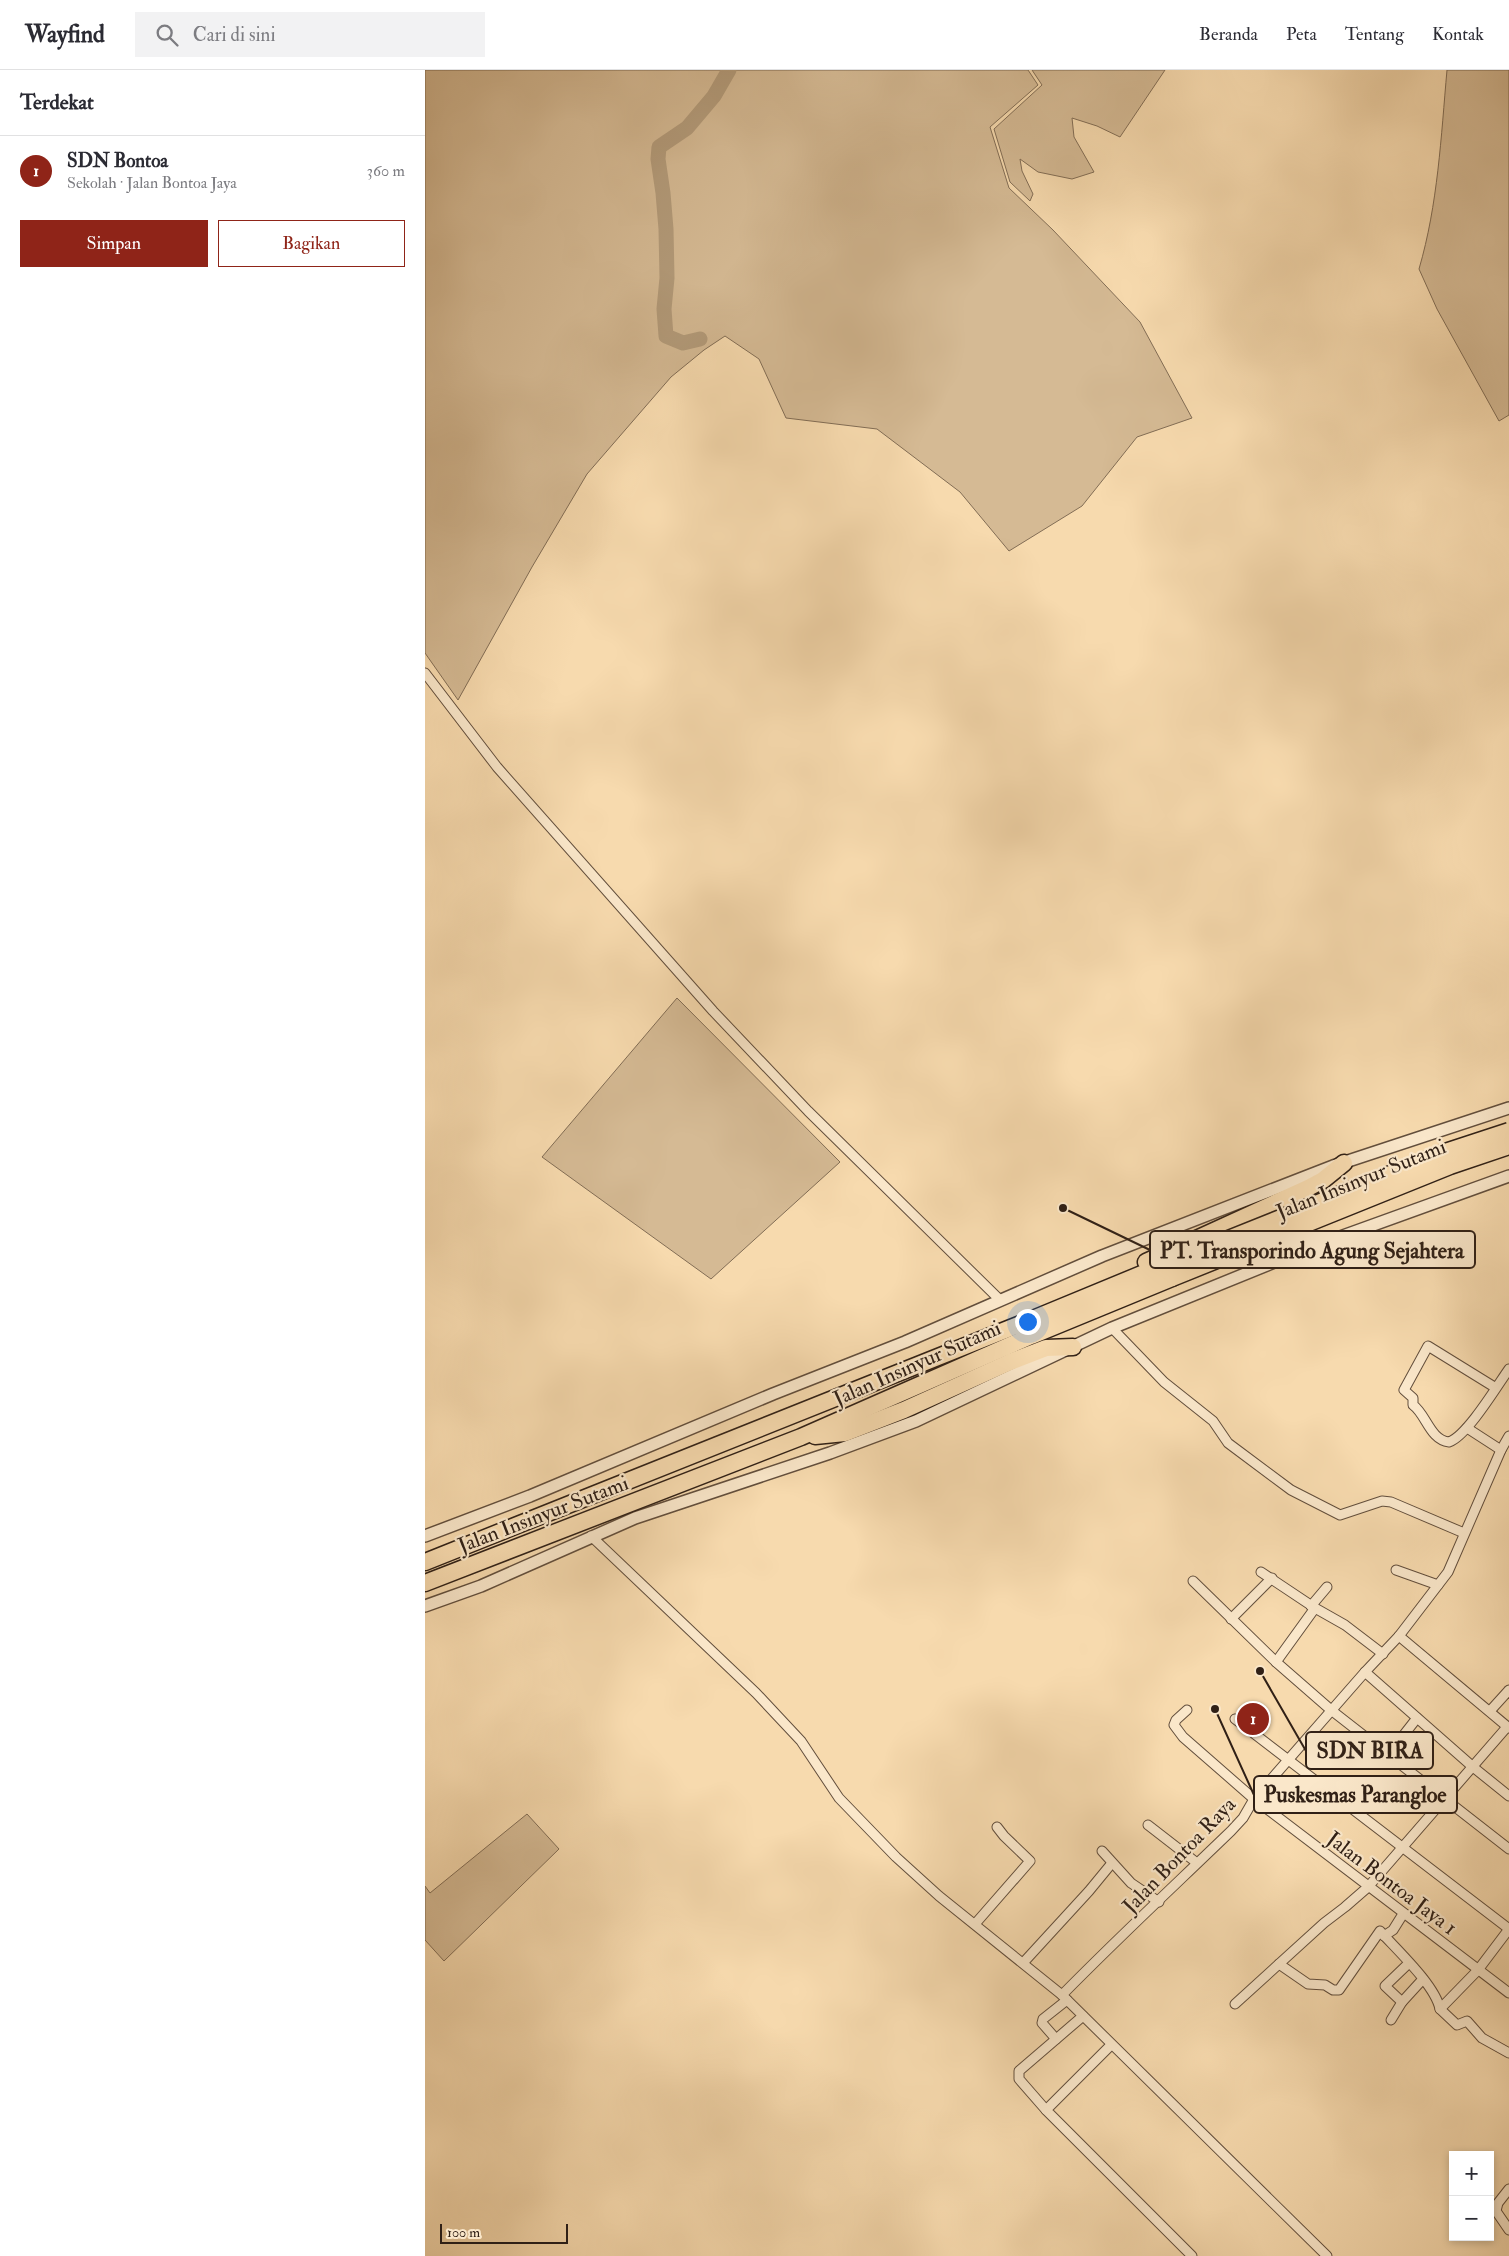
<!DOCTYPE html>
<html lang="id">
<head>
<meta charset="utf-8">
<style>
	body { margin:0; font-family:"IM FELL Double Pica",serif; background:#f2f2f3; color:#2b2b33 }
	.controls { position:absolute; right:15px; bottom:15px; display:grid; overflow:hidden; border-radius:0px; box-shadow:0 2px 8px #0003 }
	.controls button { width:45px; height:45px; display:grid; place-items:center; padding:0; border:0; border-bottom:1px solid #e1e1e2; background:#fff; color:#2b2b33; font:25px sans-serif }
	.scale { position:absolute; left:15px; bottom:12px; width:128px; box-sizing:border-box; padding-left:5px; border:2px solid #302016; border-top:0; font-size:14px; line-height:18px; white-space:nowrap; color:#302016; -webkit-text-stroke:4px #fae7ca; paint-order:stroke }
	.you { position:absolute; left:602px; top:1251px; width:18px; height:18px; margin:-12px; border:4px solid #fff; border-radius:50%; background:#1a73e8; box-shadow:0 0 0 8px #1a73e833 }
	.badge { display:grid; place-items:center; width:32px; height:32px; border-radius:50%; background:#8f2418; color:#fff; font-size:16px; font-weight:700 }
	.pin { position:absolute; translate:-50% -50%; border:2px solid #fff; box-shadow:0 1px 5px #0006 }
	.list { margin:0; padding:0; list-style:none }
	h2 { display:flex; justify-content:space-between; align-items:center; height:65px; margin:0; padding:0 20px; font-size:21px }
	h2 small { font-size:16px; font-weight:400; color:#7c7c81 }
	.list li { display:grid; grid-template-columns:32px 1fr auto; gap:15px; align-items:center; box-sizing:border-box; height:70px; padding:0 20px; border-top:1px solid #e1e1e2 }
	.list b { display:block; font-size:19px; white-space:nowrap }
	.list p { margin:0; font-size:16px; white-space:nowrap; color:#7c7c81 }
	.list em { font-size:16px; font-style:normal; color:#7c7c81 }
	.actions { display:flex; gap:10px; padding:15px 20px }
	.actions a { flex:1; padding:11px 0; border:1px solid #8f2418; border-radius:0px; text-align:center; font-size:18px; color:#8f2418 }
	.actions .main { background:#8f2418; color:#fff }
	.icon { flex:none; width:28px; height:28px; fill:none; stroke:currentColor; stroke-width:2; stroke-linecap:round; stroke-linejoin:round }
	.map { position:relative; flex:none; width:1084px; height:2186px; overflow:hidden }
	header { display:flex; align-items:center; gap:30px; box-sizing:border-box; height:70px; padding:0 25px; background:#fff; border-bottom:1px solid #e1e1e2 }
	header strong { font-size:24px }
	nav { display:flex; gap:28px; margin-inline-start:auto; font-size:18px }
	.search { width:350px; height:45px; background:#f2f2f3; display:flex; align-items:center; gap:12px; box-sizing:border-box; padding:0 18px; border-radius:0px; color:#7c7c81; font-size:19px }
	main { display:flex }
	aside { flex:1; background:#fff }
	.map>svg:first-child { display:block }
	.green { fill:#d5ba94; stroke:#826d55 }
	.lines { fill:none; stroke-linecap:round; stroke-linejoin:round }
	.river { stroke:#b39b7a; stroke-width:15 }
	.minor-casing { stroke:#624e3c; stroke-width:11 }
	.tertiary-casing { stroke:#624e3c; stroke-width:14 }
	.motorway-casing { stroke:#302016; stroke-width:19 }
	.minor { stroke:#fae7ca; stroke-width:9 }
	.tertiary { stroke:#fae7ca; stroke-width:11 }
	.motorway { stroke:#f7daae; stroke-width:16 }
	.motorway-bridge-casing { stroke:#302016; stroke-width:19; stroke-linecap:butt }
	.motorway-bridge { stroke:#f7daae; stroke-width:16 }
	.labels { text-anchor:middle; stroke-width:4.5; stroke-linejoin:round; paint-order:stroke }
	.street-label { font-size:21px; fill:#302016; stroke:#fae7ca }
	.leader { fill:none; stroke:#302016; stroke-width:2 }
	.callout-dot { fill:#302016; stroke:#fae7ca; stroke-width:2 }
	.callout { fill:#fae7ca; stroke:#302016; stroke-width:2 }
	.callout-label { font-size:22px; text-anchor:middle; font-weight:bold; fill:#302016 }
</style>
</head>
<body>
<header>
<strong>Wayfind</strong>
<div class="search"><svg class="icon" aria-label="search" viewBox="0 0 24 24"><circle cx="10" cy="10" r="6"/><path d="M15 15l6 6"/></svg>Cari di sini</div>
<nav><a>Beranda</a><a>Peta</a><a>Tentang</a><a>Kontak</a></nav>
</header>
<main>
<aside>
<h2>Terdekat<small></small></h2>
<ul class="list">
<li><span class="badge">1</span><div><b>SDN Bontoa</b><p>Sekolah · Jalan Bontoa Jaya</p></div><em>360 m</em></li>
</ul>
<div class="actions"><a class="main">Simpan</a><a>Bagikan</a></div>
</aside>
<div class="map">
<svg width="1084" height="2186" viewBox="0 0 1084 2186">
	<rect width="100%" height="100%" fill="#f7daae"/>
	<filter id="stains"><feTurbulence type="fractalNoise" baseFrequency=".004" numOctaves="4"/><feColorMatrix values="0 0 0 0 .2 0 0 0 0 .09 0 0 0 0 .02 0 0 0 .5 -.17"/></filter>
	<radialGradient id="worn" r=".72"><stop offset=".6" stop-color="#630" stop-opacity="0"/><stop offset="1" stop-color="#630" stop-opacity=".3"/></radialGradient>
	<g class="green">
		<polygon points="0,0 603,0 613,15 565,57 584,118 628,160 715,252 767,348 712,367 657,436 584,481 535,422 452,359 361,348 334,289 300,266 279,280 246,307 162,404 107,497 33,630 0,583"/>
		<polygon points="607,0 740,0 695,67 672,56 647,48 649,67 669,102 647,109 613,102 595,89 597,101 608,124 605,131 585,112 569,59 617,15"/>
		<path d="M1022 0H1084V345L1074 351 1012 239 994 199C1013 134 1016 67 1022 0Z"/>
		<polygon points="252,928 415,1092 286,1209 117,1087"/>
		<polygon points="102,1744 134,1779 19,1891 0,1870 0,1816 5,1823"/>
	</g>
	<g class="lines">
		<polyline class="river" points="275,269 258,273 241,266 239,239 242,208 241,159 238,123 233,89 234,77 262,58 289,26 304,0"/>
		<g class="minor-casing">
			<g id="minor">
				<polyline points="0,603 72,697 288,941 383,1041 575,1230"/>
				<polyline points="687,1258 739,1312 788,1351 803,1373 866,1420 915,1445 957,1431 966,1432 1039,1463"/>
				<path d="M1071 1318 1003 1276 979 1320 988 1328V1335C1001 1344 1005 1370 1024 1372 1042 1366 1072 1316 1084 1299"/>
				<polyline points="1042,1358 1076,1380"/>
				<polyline points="166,1466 331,1623 376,1671 414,1728 471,1787 514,1826 637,1925 902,2186"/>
				<polyline points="971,1500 1013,1515"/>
				<polyline points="836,1502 890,1538 920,1555 958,1584"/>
				<polyline points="768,1511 851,1592 906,1640 1084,1779"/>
				<polyline points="886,1536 902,1517"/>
				<polyline points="806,1549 847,1508"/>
				<polyline points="974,1566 1084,1658"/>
				<polyline points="851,1592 890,1538"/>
				<polyline points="940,1602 1048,1697 1084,1726"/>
				<polyline points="762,1640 751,1650 749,1655 758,1667 829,1729 1084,1923"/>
				<polyline points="1065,1641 1084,1620"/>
				<polyline points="810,1649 1084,1859"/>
				<polyline points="963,1685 992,1648"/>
				<polyline points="723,1755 772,1793"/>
				<polyline points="677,1781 706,1813 734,1832"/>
				<polyline points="550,1854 605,1791 579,1766 572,1757"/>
				<polyline points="959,1866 968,1860 978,1844"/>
				<polyline points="598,1893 664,1821 687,1793"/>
				<path d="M854 1894 883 1914 900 1915 908 1920H914L955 1861C972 1880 1010 1915 1015 1939L1053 1900 1084 1859"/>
				<path d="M637 1925C692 1869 749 1816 806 1761L818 1748 829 1729 940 1602 974 1566 1023 1502 1076 1380 1084 1366"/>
				<polyline points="977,1932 960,1916 984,1893"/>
				<polyline points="810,1934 899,1853 920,1837 943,1817 1082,1657"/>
				<polyline points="1015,1939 1032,1955 1042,1951 1057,1968 1084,1983"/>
				<polyline points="966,1950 977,1932 998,1909"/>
				<polyline points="631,1969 617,1953 618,1949 642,1930"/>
				<polyline points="686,1975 621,2040 767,2186"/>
				<polyline points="621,2040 594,2009 594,2001 658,1946"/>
				<polyline points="1084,2119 1073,2133 1071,2141 1084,2160"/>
			</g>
		</g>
		<g class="tertiary-casing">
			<g id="tertiary">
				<polyline points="0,1466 105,1426 348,1324 480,1272 677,1186 908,1096 1084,1038"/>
				<polyline points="0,1536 56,1516 210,1448 405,1383 491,1351 687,1258 879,1180 1084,1106"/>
			</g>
		</g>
		<g class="motorway-casing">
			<g id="motorway">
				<polyline points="721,1192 883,1118 898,1110 919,1093"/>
				<polyline points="390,1366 420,1363 479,1340 585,1292 621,1278 648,1277"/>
				<polyline points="0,1492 603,1251 741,1194"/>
				<polyline points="0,1513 376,1367 606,1266 747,1208"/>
			</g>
		</g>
		<use href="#minor" class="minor"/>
		<use href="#tertiary" class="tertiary"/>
		<use href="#motorway" class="motorway"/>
		<g class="motorway-bridge-casing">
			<g id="motorway-bridge">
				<polyline points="741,1194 1023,1081 1084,1061"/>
				<polyline points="747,1208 1025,1096 1084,1076"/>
			</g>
		</g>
		<use href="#motorway-bridge" class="motorway-bridge"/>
	</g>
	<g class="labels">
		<g class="street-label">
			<text transform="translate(936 1109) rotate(-22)" y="7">Jalan Insinyur Sutami</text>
			<text transform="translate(492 1293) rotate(-24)" y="7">Jalan Insinyur Sutami</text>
			<text transform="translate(118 1444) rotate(-21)" y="7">Jalan Insinyur Sutami</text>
			<text transform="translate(754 1785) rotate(-46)" y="7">Jalan Bontoa Raya</text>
			<text transform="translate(967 1813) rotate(37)" y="7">Jalan Bontoa Jaya 1</text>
		</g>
	</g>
	<path class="leader" d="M638 1138L725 1180M835 1601L881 1681M790 1639L829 1725"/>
	<g class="callout-dot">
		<circle cx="638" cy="1138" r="5"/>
		<circle cx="835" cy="1601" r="5"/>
		<circle cx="790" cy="1639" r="5"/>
	</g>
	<g class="callout">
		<rect x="725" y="1161" width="325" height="37" rx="5"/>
		<rect x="881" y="1662" width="127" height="37" rx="5"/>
		<rect x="829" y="1706" width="203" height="37" rx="5"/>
	</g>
	<g class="callout-label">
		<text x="887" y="1188">PT. Transporindo Agung Sejahtera</text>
		<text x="945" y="1688">SDN BIRA</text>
		<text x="930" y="1732">Puskesmas Parangloe</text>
	</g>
	<rect width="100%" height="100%" filter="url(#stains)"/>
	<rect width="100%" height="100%" fill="url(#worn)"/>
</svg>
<div class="controls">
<button>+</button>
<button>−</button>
</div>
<div class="scale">100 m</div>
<div class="you"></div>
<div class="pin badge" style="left:828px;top:1649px">1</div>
</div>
</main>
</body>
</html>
